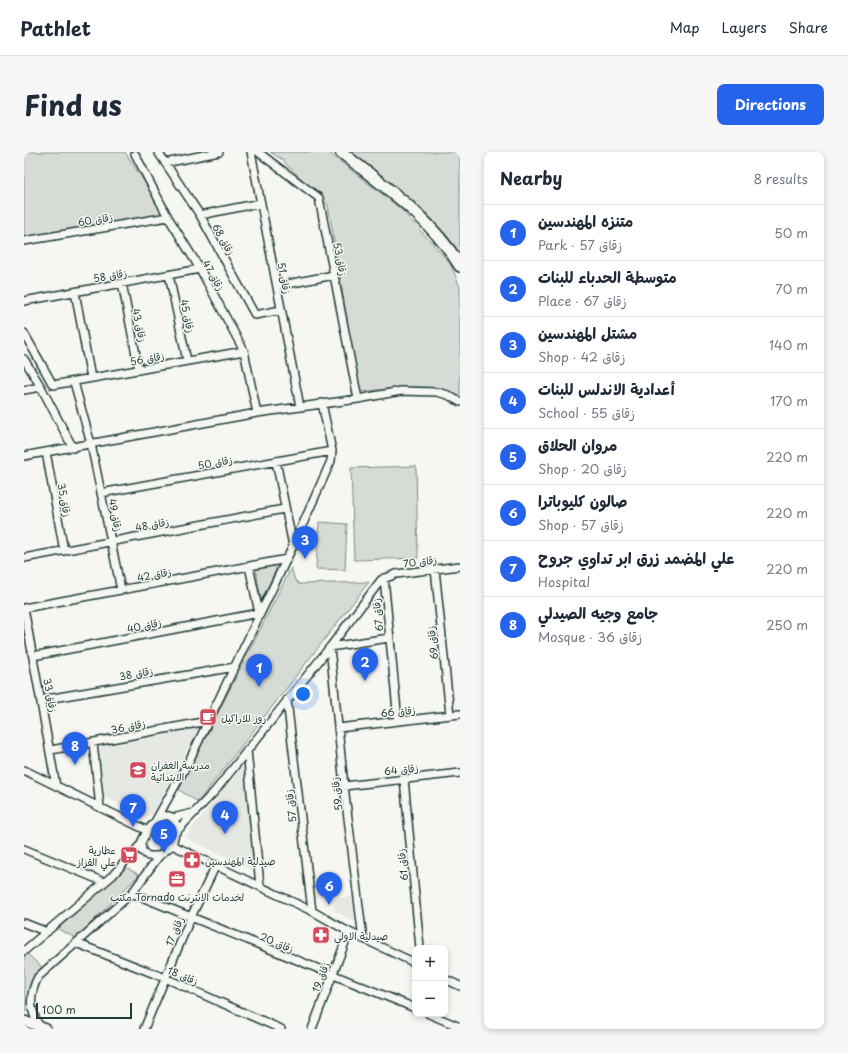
<!DOCTYPE html>
<html lang="en">
<head>
<meta charset="utf-8">
<style>
  :root { --surface:#fff; --page:#f6f6f7; --text:#1f2937; --muted:#747a83; --line:#e0e1e3; --accent:#2563eb }
  body { margin:0; font-family:"Playpen Sans","Playpen Sans Arabic",sans-serif; background:var(--page); color:var(--text) }
  .controls { position:absolute; right:12px; bottom:12px; display:grid; overflow:hidden; border-radius:8px; box-shadow:0 2px 6px #0003 }
  .controls button { width:36px; height:36px; display:grid; place-items:center; padding:0; border:0; border-bottom:1px solid var(--line); background:var(--surface); color:var(--text); font:20px sans-serif }
  .scale { position:absolute; left:12px; bottom:10px; width:96px; box-sizing:border-box; padding-left:4px; border:2px solid #1f3d34; border-top:0; font-size:11px; line-height:14px; white-space:nowrap; color:#1f3d34; -webkit-text-stroke:3px #f6f6f2; paint-order:stroke }
  .you { position:absolute; left:279px; top:542px; width:14px; height:14px; margin:-10px; border:3px solid #fff; border-radius:50%; background:#1a73e8; box-shadow:0 0 0 6px #1a73e833 }
  .badge { display:grid; place-items:center; width:26px; height:26px; border-radius:50%; background:var(--accent); color:#fff; font-size:13px; font-weight:700 }
  .pin { position:absolute; translate:-50% -33px; filter:drop-shadow(0 1px 2px #0008) }
  .pin::after { content:''; position:absolute; top:21px; width:14px; height:12px; background:inherit; clip-path:polygon(0 0,100% 0,50% 100%) }
  .list { margin:0; padding:0; list-style:none }
  h2 { display:flex; justify-content:space-between; align-items:center; height:52px; margin:0; padding:0 16px; font-size:17px }
  h2 small { font-size:13px; font-weight:400; color:var(--muted) }
  .list li { display:grid; grid-template-columns:26px 1fr auto; gap:12px; align-items:center; box-sizing:border-box; height:56px; padding:0 16px; border-top:1px solid var(--line) }
  .list b { display:block; font-size:15px; white-space:nowrap }
  .list p { margin:0; font-size:13px; white-space:nowrap; color:var(--muted) }
  .list em { font-size:13px; font-style:normal; color:var(--muted) }
  .map { position:relative; flex:none; width:436px; height:877px; overflow:hidden; border-radius:8px }
  header { display:flex; align-items:center; gap:24px; box-sizing:border-box; height:56px; padding:0 20px; background:var(--surface); border-bottom:1px solid var(--line) }
  header strong { font-size:19px }
  nav { display:flex; gap:22px; margin-inline-start:auto; font-size:14px }
  .intro { display:flex; align-items:center; justify-content:space-between; box-sizing:border-box; height:96px; padding:0 24px }
  h1 { margin:0; font-size:28px }
  .button { padding:10px 18px; border-radius:8px; background:var(--accent); color:#fff; font-size:14px; font-weight:700 }
  main { display:flex; gap:24px; padding:0 24px }
  aside { flex:1; background:var(--surface); border-radius:8px; box-shadow:0 2px 6px #0003 }
  .map>svg:first-child { display:block }
  .built { fill:#e6e8e4 }
  .green { fill:#d6dbd6; stroke:#7a8c85 }
  .lines { fill:none; stroke-linecap:round; stroke-linejoin:round }
  .minor-casing { stroke:#1f3d34; stroke-width:10 }
  .major-casing { stroke:#1f3d34; stroke-width:12 }
  .highway-casing { stroke:#1f3d34; stroke-width:14 }
  .minor { stroke:#f6f6f2; stroke-width:7 }
  .major { stroke:#f6f6f2; stroke-width:9 }
  .highway { stroke:#f6f6f2; stroke-width:11 }
  .labels { text-anchor:middle; dominant-baseline:central; stroke-width:3; stroke-linejoin:round; paint-order:stroke }
  .street-label { font-size:10px; fill:#1f3d34; stroke:#f6f6f2 }
  .poi-label { font-size:10px; fill:#1f3d34; stroke:#f6f6f2; text-anchor:start }
</style>
</head>
<body>
<header>
<strong>Pathlet</strong>
<nav><a>Map</a><a>Layers</a><a>Share</a></nav>
</header>
<div class="intro"><h1>Find us</h1><a class="button">Directions</a></div>
<main>
<div class="map">
<svg width="436" height="877" viewBox="0 0 436 877">
  <rect width="100%" height="100%" fill="#f6f6f2"/>
  <filter id="ink" filterUnits="userSpaceOnUse"><feTurbulence type="fractalNoise" baseFrequency=".025" numOctaves="2"/><feDisplacementMap in="SourceGraphic" scale="8" xChannelSelector="R" yChannelSelector="G"/><feConvolveMatrix kernelMatrix="1 2 1 2 8 2 1 2 1" color-interpolation-filters="sRGB"/></filter>
  <g filter="url(#ink)">
    <path class="built" d="M176 575 129 662 122 665 79 644 71 592Z
      M221 611 231 719 161 685Z
      M328 745 331 769 311 759 310 747Z"/>
    <path class="green" d="M0 0H101L143 64 0 88Z
      M246 0H304L376 56 426 111 436 135V245C406 228 368 237 335 240L304 53 256 6Z
      M327 0H436V101C405 57 369 33 327 0Z
      M392 314 394 406 330 408 327 316Z
      M295 370 323 372 321 418 292 417Z
      M254 413 237 449 232 417Z
      M267 416 271 428 275 432 345 430 174 650 155 638Z
      M102 715 115 723 52 786 34 777Z
      M3 802 19 816 10 825 1 856 2 860 0 859V805Z"/>
    <g class="lines">
      <defs>
        <path id="minor" d="M134 0 176 63 231 163 257 158
          M227 0 276 255
          M234 0 295 46 334 247
          M111 2 144 65 176 117 220 199 233 261
          M141 11 195 0
          M176 63 237 51
          M0 89 144 65
          M145 123 163 209
          M98 131 115 218
          M253 134 310 123
          M51 140 67 226
          M0 149 176 117
          M0 181 29 233 220 199
          M0 207 17 235 49 296
          M50 230 67 292 97 438
          M0 238 17 235
          M22 300 40 399
          M0 304 233 261 334 247 377 239 413 240 424 243 436 250
          M252 309 269 394
          M77 341 308 299
          M0 406 260 357
          M411 417 426 563
          M360 426 374 569
          M0 456 263 407
          M0 456 32 634
          M9 504 235 461 225 414
          M17 548 211 515
          M263 548 288 759
          M314 576 436 562
          M69 591 76 655
          M27 598 184 569
          M223 598 236 734
          M0 618 124 679
          M380 627 396 796
          M320 634 436 621
          M148 666 169 661
          M132 668 165 609 269 394 307 309 308 299 298 251
          M152 680 191 639 306 495 357 428 372 422 436 414
          M148 693 288 759 325 780 391 811
          M0 697 80 730
          M108 741 391 856
          M0 771 23 780
          M339 787 320 634 306 495 365 486
          M52 791 141 826 257 877
          M0 799 89 723 117 692
          M421 827 436 834
          M405 862 436 875
          M16 875C5 858 5 843 14 825L108 741 135 704 148 693 153 674C144 647 120 680 117 692L118 699 124 704H135
          M120 877 167 765 192 713
          M288 877 325 780"/>
        <path id="major" d="M0 869 22 877"/>
        <path id="highway" d="M317 0C361 35 406 65 436 114"/>
      </defs>
      <use href="#minor" class="minor-casing"/>
      <use href="#major" class="major-casing"/>
      <use href="#highway" class="highway-casing"/>
      <use href="#minor" class="minor"/>
      <use href="#major" class="major"/>
      <use href="#highway" class="highway"/>
    </g>
  </g>
  <defs>
    <symbol id="cafe-square" viewBox="-11 -11 22 22"><rect x="-9" y="-9" width="18" height="18" rx="4" fill="#d1495b" stroke="#f6f6f2"/><path d="M-5.5-4.5H6V0H3Q3 3.5 0 3.5H-2.5Q-5.5 3.5-5.5 0ZM3-3.2v2h1.7v-2ZM-6 4.5H4V6H-6Z" fill="#fff"/></symbol>
    <symbol id="school-square" viewBox="-11 -11 22 22"><rect x="-9" y="-9" width="18" height="18" rx="4" fill="#d1495b" stroke="#f6f6f2"/><path d="M0-5L7-2L0 1L-7-2ZM-4 1L0 2.5L4 1V4Q0 6-4 4Z" fill="#fff"/></symbol>
    <symbol id="supermarket-square" viewBox="-11 -11 22 22"><rect x="-9" y="-9" width="18" height="18" rx="4" fill="#d1495b" stroke="#f6f6f2"/><path d="M-6-5.5h2.5l.6 2H6L4.5 2H-2.5L-4.4-4H-6ZM-1.5 3.2a1.3 1.3 0 1 0 .1 0ZM3 3.2a1.3 1.3 0 1 0 .1 0Z" fill="#fff"/></symbol>
    <symbol id="pharmacy-square" viewBox="-11 -11 22 22"><rect x="-9" y="-9" width="18" height="18" rx="4" fill="#d1495b" stroke="#f6f6f2"/><path d="M-2-6h4v4h4v4h-4v4h-4v-4h-4v-4h4Z" fill="#fff"/></symbol>
    <symbol id="office-square" viewBox="-11 -11 22 22"><rect x="-9" y="-9" width="18" height="18" rx="4" fill="#d1495b" stroke="#f6f6f2"/><path d="M-6-3h4V-5.5h4V-3h4V5H-6ZM-1-4.5V-3h2v-1.5ZM-6 0V1H6V0Z" fill="#fff"/></symbol>
  </defs>
  <g fill-rule="evenodd">
    <use href="#cafe-square" x="174" y="555" width="20" height="20"/>
    <use href="#school-square" x="104" y="608" width="20" height="20"/>
    <use href="#supermarket-square" x="95" y="693" width="20" height="20"/>
    <use href="#pharmacy-square" x="158" y="698" width="20" height="20"/>
    <use href="#office-square" x="143" y="717" width="20" height="20"/>
    <use href="#pharmacy-square" x="287" y="773" width="20" height="20"/>
  </g>
  <g class="labels">
    <g class="street-label">
      <text transform="translate(71 67) rotate(-9)">زقاق 60</text>
      <text transform="translate(200 87) rotate(61)">زقاق 68</text>
      <text transform="translate(317 107) rotate(79)">زقاق 53</text>
      <text transform="translate(86 123) rotate(-10)">زقاق 58</text>
      <text transform="translate(190 123) rotate(61)">زقاق 47</text>
      <text transform="translate(261 126) rotate(79)">زقاق 51</text>
      <text transform="translate(164 164) rotate(78)">زقاق 45</text>
      <text transform="translate(116 173) rotate(78)">زقاق 43</text>
      <text transform="translate(123 206) rotate(-10)">زقاق 56</text>
      <text transform="translate(191 310) rotate(-10)">زقاق 50</text>
      <text transform="translate(41 348) rotate(80)">زقاق 35</text>
      <text transform="translate(92 363) rotate(79)">زقاق 49</text>
      <text transform="translate(128 372) rotate(-10)">زقاق 48</text>
      <text transform="translate(396 409) rotate(-7)">زقاق 70</text>
      <text transform="translate(130 422) rotate(-11)">زقاق 42</text>
      <text transform="translate(353 463) rotate(-96)">زقاق 67</text>
      <text transform="translate(120 473) rotate(-11)">زقاق 40</text>
      <text transform="translate(408 491) rotate(-96)">زقاق 69</text>
      <text transform="translate(112 521) rotate(-10)">زقاق 38</text>
      <text transform="translate(27 543) rotate(79)">زقاق 33</text>
      <text transform="translate(374 559) rotate(-6)">زقاق 66</text>
      <text transform="translate(104 574) rotate(-11)">زقاق 36</text>
      <text transform="translate(377 617) rotate(-6)">زقاق 64</text>
      <text transform="translate(312 642) rotate(-97)">زقاق 59</text>
      <text transform="translate(266 654) rotate(-97)">زقاق 57</text>
      <text transform="translate(378 713) rotate(-96)">زقاق 61</text>
      <text transform="translate(150 779) rotate(-67)">زقاق 17</text>
      <text transform="translate(253 790) rotate(23)">زقاق 20</text>
      <text transform="translate(159 823) rotate(23)">زقاق 18</text>
      <text transform="translate(296 825) rotate(-69)">زقاق 19</text>
    </g>
    <g class="poi-label">
      <text x="197" y="565">روز للاراكيل</text>
      <text x="127" y="612">مدرسة الغفران<tspan x="127" dy="12">الابتدائية</tspan></text>
      <text x="92" y="697" text-anchor="end">عطارية<tspan x="92" dy="12">علي القزاز</tspan></text>
      <text x="181" y="708">صيدلية المهندسين</text>
      <text x="153" y="744" text-anchor="middle">مكتب Tornado لخدمات الانترنت</text>
      <text x="310" y="783">صيدلية الاولى</text>
    </g>
  </g>
</svg>
<div class="controls">
<button>+</button>
<button>−</button>
</div>
<div class="scale">100 m</div>
<div class="you"></div>
<div class="pin badge" style="left:235px;top:535px">1</div>
<div class="pin badge" style="left:341px;top:529px">2</div>
<div class="pin badge" style="left:281px;top:407px">3</div>
<div class="pin badge" style="left:201px;top:682px">4</div>
<div class="pin badge" style="left:140px;top:701px">5</div>
<div class="pin badge" style="left:305px;top:753px">6</div>
<div class="pin badge" style="left:109px;top:675px">7</div>
<div class="pin badge" style="left:51px;top:613px">8</div>
</div>
<aside>
<h2>Nearby<small>8 results</small></h2>
<ul class="list">
<li><span class="badge">1</span><div><b>متنزه المهندسين</b><p>Park · زقاق 57</p></div><em>50 m</em></li>
<li><span class="badge">2</span><div><b>متوسطة الحدباء للبنات</b><p>Place · زقاق 67</p></div><em>70 m</em></li>
<li><span class="badge">3</span><div><b>مشتل المهندسين</b><p>Shop · زقاق 42</p></div><em>140 m</em></li>
<li><span class="badge">4</span><div><b>أعدادية الاندلس للبنات</b><p>School · زقاق 55</p></div><em>170 m</em></li>
<li><span class="badge">5</span><div><b>مروان الحلاق</b><p>Shop · زقاق 20</p></div><em>220 m</em></li>
<li><span class="badge">6</span><div><b>صالون كليوباترا</b><p>Shop · زقاق 57</p></div><em>220 m</em></li>
<li><span class="badge">7</span><div><b>علي المضمد زرق ابر تداوي جروح</b><p>Hospital</p></div><em>220 m</em></li>
<li><span class="badge">8</span><div><b>جامع وجيه الصيدلي</b><p>Mosque · زقاق 36</p></div><em>250 m</em></li>
</ul>
</aside>
</main>
</body>
</html>
